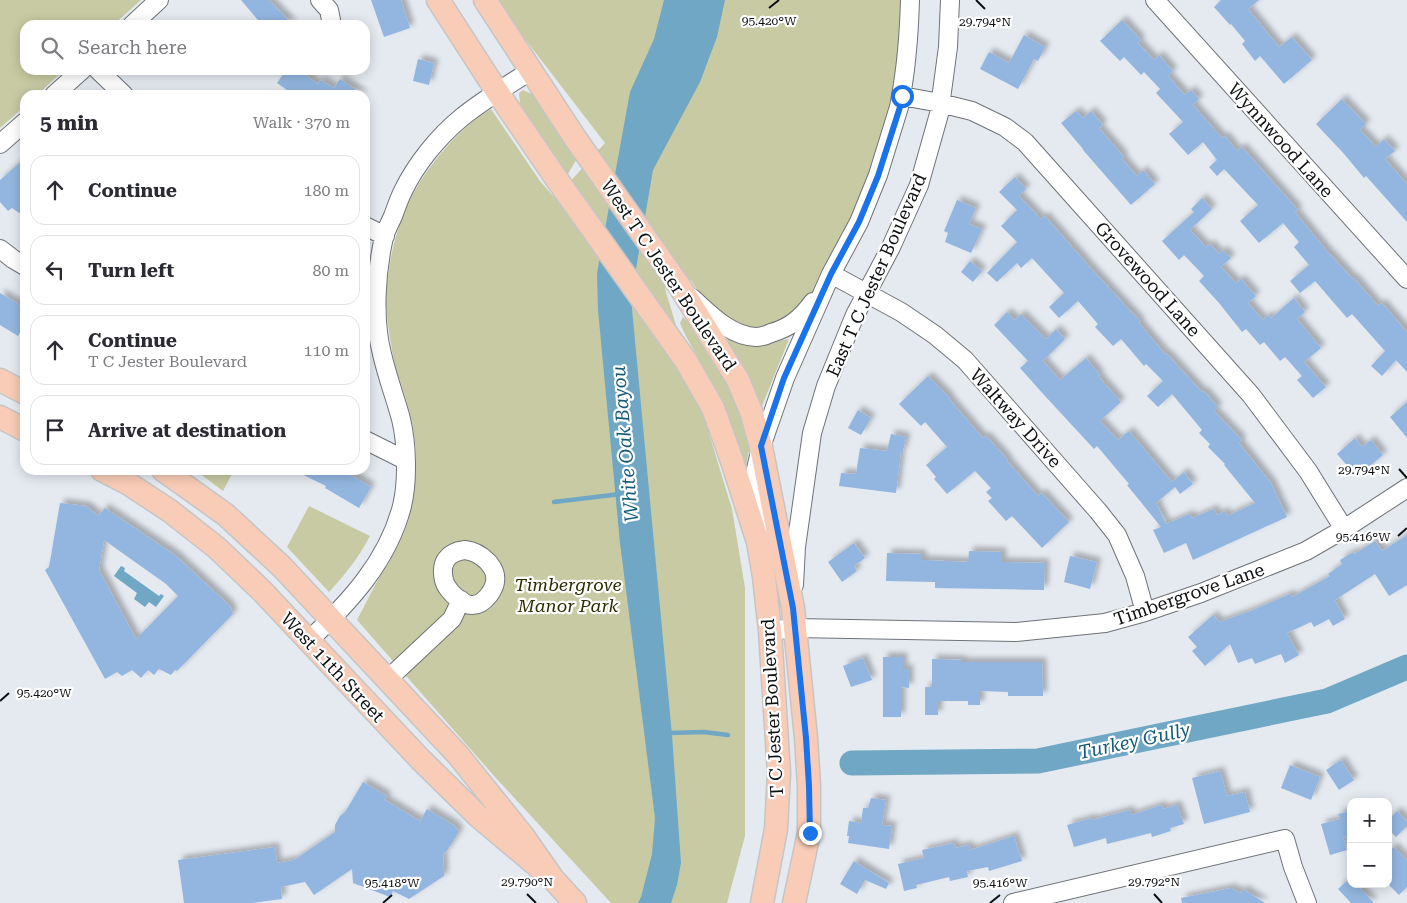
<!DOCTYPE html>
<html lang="en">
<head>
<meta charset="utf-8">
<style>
  :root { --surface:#fff; --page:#f2f2f3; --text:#2b2b33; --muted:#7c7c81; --line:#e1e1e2 }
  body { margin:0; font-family:"Roboto Serif",serif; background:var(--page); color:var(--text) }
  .controls { position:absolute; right:15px; bottom:15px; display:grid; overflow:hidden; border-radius:10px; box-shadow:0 2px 12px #0003 }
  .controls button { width:45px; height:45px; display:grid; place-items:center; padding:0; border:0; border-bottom:1px solid var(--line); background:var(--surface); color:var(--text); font:25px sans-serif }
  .stop { position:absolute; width:15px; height:15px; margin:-11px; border:4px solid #1a73e8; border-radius:50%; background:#fff }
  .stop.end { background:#1a73e8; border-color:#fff; box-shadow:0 1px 5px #0008 }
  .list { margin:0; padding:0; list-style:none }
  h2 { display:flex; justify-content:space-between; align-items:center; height:65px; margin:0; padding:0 20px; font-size:21px }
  h2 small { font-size:16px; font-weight:400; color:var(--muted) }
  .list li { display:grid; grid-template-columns:32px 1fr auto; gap:15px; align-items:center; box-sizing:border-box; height:70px; margin:0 10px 10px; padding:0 10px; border:1px solid var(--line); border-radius:15px }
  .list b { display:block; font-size:19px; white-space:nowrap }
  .list p { margin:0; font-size:16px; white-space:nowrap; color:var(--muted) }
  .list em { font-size:16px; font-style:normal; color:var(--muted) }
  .icon { flex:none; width:28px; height:28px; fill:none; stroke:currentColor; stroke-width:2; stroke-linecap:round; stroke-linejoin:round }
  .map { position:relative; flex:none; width:1407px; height:903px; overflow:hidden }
  .search { position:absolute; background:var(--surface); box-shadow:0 2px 12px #0003; left:20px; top:20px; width:350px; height:55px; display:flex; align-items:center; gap:12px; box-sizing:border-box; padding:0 18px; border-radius:15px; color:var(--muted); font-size:19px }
  .panel { position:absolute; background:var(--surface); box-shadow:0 2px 12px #0003; left:20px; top:90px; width:350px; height:385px; border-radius:15px }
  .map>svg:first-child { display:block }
  .green { fill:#c8caa3 }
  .water { fill:#70a7c4 }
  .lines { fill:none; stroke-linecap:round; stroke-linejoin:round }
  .stream { stroke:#70a7c4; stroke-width:4.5 }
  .river { stroke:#70a7c4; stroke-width:25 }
  .building { fill:#93b6e0; fill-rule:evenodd; filter:url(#shadow) }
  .minor-casing { stroke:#6e7379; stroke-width:20 }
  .major-casing { stroke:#c5c5c6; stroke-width:25 }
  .minor { stroke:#fff; stroke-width:18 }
  .major { stroke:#f8ccb6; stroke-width:22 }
  .route { stroke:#1a73e8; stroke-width:6 }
  .ticks { fill:none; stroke:#0d0f11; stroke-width:2 }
  .labels { text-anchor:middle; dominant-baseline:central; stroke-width:4.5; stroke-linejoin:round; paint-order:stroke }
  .street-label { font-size:18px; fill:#0d0f11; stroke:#fff }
  .park-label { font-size:18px; font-style:italic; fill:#2c2c01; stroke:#fff }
  .water-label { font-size:19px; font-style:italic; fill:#145a77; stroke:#fff }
  .ticks-label { font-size:12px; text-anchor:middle; fill:#0d0f11; stroke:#fff; stroke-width:4.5; stroke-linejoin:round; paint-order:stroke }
</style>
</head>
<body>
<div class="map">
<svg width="1407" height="903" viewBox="0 0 1407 903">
  <defs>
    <filter id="shadow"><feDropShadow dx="4.5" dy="-4.5" stdDeviation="2.5" flood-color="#0004"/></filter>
  </defs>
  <rect width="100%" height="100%" fill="#e5eaf1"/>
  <path class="green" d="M0 0H141L113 25H25V70H64L37 95H25V106L0 128Z
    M495 0H903L897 79 884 135 857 208 805 307 763 330 737 327 702 298 691 280 665 289 732 509 745 588V836L727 903H611L495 777 357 620C365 605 372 590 380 576 384 570 389 564 392 557 397 549 401 539 405 530 412 511 416 479 416 459 416 442 413 423 408 407 404 390 396 373 393 356 390 339 387 321 386 304 386 273 394 236 406 208 422 172 457 129 491 109L540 181 553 196 558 195 605 143Z
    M523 90 538 97 579 155 568 174 523 112 520 103 519 93Z
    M683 317 690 325 721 369 751 440 746 466C733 432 719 399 703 367 696 352 686 339 680 323Z
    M728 338H730L768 343 789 339 760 411 739 364 728 341Z
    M195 470H234L223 491Z
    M309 506 370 536C359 557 345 575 329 592L287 547Z"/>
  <path class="water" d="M664 0H725L717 37 700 82 653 170 631 298 672 735 681 863 677 885 671 903H638L641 897 652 854 655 818 620 543 598 310 597 273 630 92 654 39Z
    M121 566 125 568 124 571 159 596 161 594 164 596 156 607 149 602 145 607 134 599 137 593 114 576Z"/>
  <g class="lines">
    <path class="stream" d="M554 502 620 494
      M668 733 704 732 728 735"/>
    <path class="river" d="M852 763 1038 761 1327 701 1407 667"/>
  </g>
  <path class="building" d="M241 0H269L293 25H262Z
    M371 0H401L410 28 384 37Z
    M1221 0H1259L1248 9 1279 47 1292 37 1312 60 1284 84 1260 56 1255 61 1242 44 1245 41 1231 24 1230 25 1214 7Z
    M1122 20 1141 40 1138 43 1154 60 1159 55 1173 71 1168 76 1185 95 1191 90 1199 99 1193 105 1222 138 1225 136 1237 151 1242 147 1298 210 1295 212 1326 250 1353 279 1354 278 1378 306 1382 303 1407 332V372L1396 360 1382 376 1371 366 1385 351 1352 314 1347 318 1315 281 1300 293 1290 281 1309 265 1294 247 1299 242 1283 223 1259 243 1240 221 1258 205 1224 169 1217 176 1209 167 1217 160 1203 142 1188 155 1169 134 1183 122 1156 93 1160 89 1144 72 1141 75 1124 57 1120 61 1100 41Z
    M1024 35 1045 47 1038 61 1034 59 1018 89 980 69 989 52 1009 63Z
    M418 59 434 63 429 85 413 81Z
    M286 70H298L318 84 321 80 334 88 340 79 364 95H294L277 83Z
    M1342 99 1366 124 1360 130 1376 147 1384 139 1395 151 1385 159 1407 184V222L1366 176 1364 178 1345 155 1316 124Z
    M1076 111 1083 118 1091 111 1103 125 1099 128 1124 157 1122 159 1137 176 1143 170 1155 184 1131 205 1083 150V149L1061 123Z
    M25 158V217L12 208 8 211 0 202V180Z
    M1015 177 1026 189 1019 196 1041 219 1045 216 1095 273 1140 321 1139 323 1165 354 1166 353 1202 392 1204 391 1218 407 1214 411 1242 440 1239 443 1271 483 1287 517 1193 560 1186 543 1164 553 1153 530 1161 527 1127 485 1129 484 1097 446 1094 449 1045 396 1020 368 1028 361 994 325 1007 312 1015 320 1021 314 1046 339 1056 329 1065 339 1043 361 1060 380 1086 358 1100 375 1098 376 1121 402 1100 421 1118 440 1129 431 1172 482 1184 472 1193 484 1180 494 1175 487 1156 503 1166 524 1190 514 1192 518 1214 509 1217 515 1225 511 1227 516 1255 503 1224 465 1225 464 1208 447 1210 444 1199 433 1202 430 1172 394 1158 407 1147 396 1163 381 1146 364 1144 366 1121 339 1113 346 1095 327 1098 324 1078 301 1059 318 1049 307 1064 293 1032 258 1021 268 1017 263 997 282 987 273 1017 242 1001 226 1017 210 999 192Z
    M1202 198 1212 209 1190 230 1206 247 1210 244 1219 254 1223 250 1231 258 1221 267 1236 283 1241 279 1256 296 1248 303 1263 320 1268 315 1271 318 1294 298 1305 312 1297 319 1321 348 1304 362 1326 387 1313 398 1297 380 1302 376 1285 357 1280 361 1264 342 1260 345 1246 329 1242 332 1219 303 1199 281 1204 276 1184 255 1179 260 1162 241 1194 212 1191 209Z
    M957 200 976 208 969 224 982 229 971 253 945 242 948 233 944 231Z
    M970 261 982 271 973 282 961 272Z
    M0 293 25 308V324L18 336 0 325Z
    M928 376 950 398 949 399 983 438 986 436 1008 460 1007 461 1038 496 1042 493 1069 522 1042 548 1012 516 1006 521 988 501 992 498 986 492 991 488 975 471 947 494 934 479 936 477 926 465 947 447 925 422 921 426 899 404Z
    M1407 402V438L1390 417Z
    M858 410 871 418 861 435 848 428Z
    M891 434 906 437 903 451H901L896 493 839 486 841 473 856 474 860 448 887 451Z
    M1355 438 1362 447 1371 440 1383 455 1357 477 1337 454Z
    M293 470H342L371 487 359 508 325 488 326 486Z
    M60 503 86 506 98 516 105 508 175 555 230 606 233 614 177 671 175 670 171 675 159 669 154 675 148 670 141 678 132 670 122 676 117 672 105 679 45 570 49 567ZM104 540 166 584 178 596 136 639 99 570Z
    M1407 535V585L1389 596 1375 574 1335 600 1345 619 1333 626 1329 619 1314 627 1311 622 1287 633 1299 655 1285 663 1281 654 1255 664 1252 658 1238 663 1230 644 1205 666 1192 651 1197 647 1188 637 1213 615 1219 622 1253 610 1290 594 1292 597 1330 576 1328 574 1342 564 1340 560 1353 552 1354 554 1375 541 1382 551Z
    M854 543 865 558 854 566 857 571 842 582 828 562Z
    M969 551 1002 552V562L1045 563 1044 590 935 588V582L886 581 887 553 922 554V560L968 562Z
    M1070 556 1097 562 1090 589 1064 582Z
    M883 657H903V669H909V688L901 687V717H883Z
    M863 658 872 680 851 687 843 666Z
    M932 659 962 660V662H1042L1043 696H1008V692L980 691V705H968V701H938V715H925V687H932Z
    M1341 760 1354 780 1339 790 1326 770Z
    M1290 765 1320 777 1311 800 1281 788Z
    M1220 771 1227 796 1245 792 1250 812 1204 824 1192 778Z
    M363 782 387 796 385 800 420 821 427 809 455 826 459 832 447 851 443 854 444 876 409 899 393 891 390 897 353 883 352 869 314 895 305 882 281 887 282 899 252 903H184L178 860 275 847 277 863 294 860 335 832V825L340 816 345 812Z
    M871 798 886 800 882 825 892 826 889 849 848 843 849 836H847L849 821 861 823 863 808H868Z
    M1162 805 1163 809 1177 805 1184 824 1170 828 1171 831 1152 837 1151 833 1107 844 1106 838 1074 847 1067 825 1092 818V820L1130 810 1131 815Z
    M1351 811V846H1348L1345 836 1343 837 1347 850 1330 855 1321 824 1340 819 1338 814Z
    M1397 811 1407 821V826L1396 837 1388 829V820Z
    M1014 836 1022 861 989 871 988 867 967 871 968 877 950 881 949 877 916 885 917 888 904 891 898 864 924 858 922 850 954 843 955 848 969 845 970 850Z
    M1394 847 1407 860V887L1399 895 1388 884V852Z
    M854 861 889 883 886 889 865 880 857 894 840 884Z
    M1350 878 1351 884H1356L1374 903H1351L1338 889Z
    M1231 888 1241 893 1243 889 1265 903H1182L1181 898Z"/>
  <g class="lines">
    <defs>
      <path id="minor" d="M320 0 329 10 332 25
        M1155 0 1407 279
        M132 25 159 0
        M98 70 124 95
        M54 95 82 70
        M902 96 940 103 972 111 1005 127 1025 142 1251 395 1308 471 1344 529
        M0 144 25 122
        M365 226 385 236
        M0 249 13 259 25 266
        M831 274 901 312 935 335 965 360 1098 511 1117 535 1135 576 1145 612
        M692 298C710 314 730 336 756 337 761 337 767 335 771 333 790 328 802 317 813 302
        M365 440 405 460
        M758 530V497L754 478 761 447 785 378 831 274 859 222 878 175 899 107C906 72 909 36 910 0
        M465 550C475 551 481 555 488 562 491 566 495 570 495 576 497 588 484 606 471 605 466 605 461 601 457 598 452 594 445 586 444 580 440 563 447 552 465 550Z
        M794 585 796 547 812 433 826 386 855 315 891 247 919 185 939 114 948 47 950 0
        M770 631 795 628 1016 632 1105 623 1145 612 1201 593 1306 551 1344 529 1407 488
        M308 641C349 603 388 561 402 506 408 481 407 444 401 419 395 397 387 376 382 354 373 319 376 272 384 237 386 230 390 223 393 216 396 208 399 199 403 191 416 164 438 137 461 118 483 100 507 86 530 71
        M388 679 452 619 461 600
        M1013 903 1285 839 1293 867 1307 903"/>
      <path id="major" d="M438 0 498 93 558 181 686 361 713 408 732 461 758 542 764 577 770 631 779 773 776 829 762 903
        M485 0 575 138 680 287 738 380 752 414 761 447 793 608 806 738 809 786V833L794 903
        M0 380 25 393
        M0 417 25 430
        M102 470 129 484 170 511 217 548 262 591 420 759 478 816 553 879
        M163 470 226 515 282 567 458 755 523 836 553 879 575 903"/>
    </defs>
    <use href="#minor" class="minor-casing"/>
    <use href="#major" class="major-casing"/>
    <use href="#minor" class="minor"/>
    <use href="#major" class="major"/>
  </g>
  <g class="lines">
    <path class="route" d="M810 833 809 786 806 738 793 608 761 446 784 378 831 274 859 222 878 176 900 107 902 96"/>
  </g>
  <path class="ticks" d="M976 0 985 9M769 8 779 0M1399 469 1407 478M1398 536 1407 528M0 701 9 693M527 894 536 903M1154 894 1162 903M383 903 392 895M990 903 1000 895"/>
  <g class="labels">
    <g class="street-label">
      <text transform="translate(1281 140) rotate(48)">Wynnwood Lane</text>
      <text transform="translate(669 275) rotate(56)">West T C Jester Boulevard</text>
      <text transform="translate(876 275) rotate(-66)">East T C Jester Boulevard</text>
      <text transform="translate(1148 279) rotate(48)">Grovewood Lane</text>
      <text transform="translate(1016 418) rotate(48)">Waltway Drive</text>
      <text transform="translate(1189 594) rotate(-19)">Timbergrove Lane</text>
      <text transform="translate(333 667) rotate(47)">West 11th Street</text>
      <text transform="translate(772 708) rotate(-93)">T C Jester Boulevard</text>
    </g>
    <g class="park-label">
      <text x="568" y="584">Timbergrove<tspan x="568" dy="21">Manor Park</tspan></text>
    </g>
    <g class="water-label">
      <text transform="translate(625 444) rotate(-95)">White Oak Bayou</text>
      <text transform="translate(1134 741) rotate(-12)">Turkey Gully</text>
    </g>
  </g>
  <g class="ticks-label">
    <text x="769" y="25">95.420°W</text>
    <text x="985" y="26">29.794°N</text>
    <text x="1364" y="474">29.794°N</text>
    <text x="1363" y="541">95.416°W</text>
    <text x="44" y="697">95.420°W</text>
    <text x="527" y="886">29.790°N</text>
    <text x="1154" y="886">29.792°N</text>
    <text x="392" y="887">95.418°W</text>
    <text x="1000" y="887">95.416°W</text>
  </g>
</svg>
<div class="controls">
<button>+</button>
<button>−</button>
</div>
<div class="stop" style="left:902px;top:96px"></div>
<div class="stop end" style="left:810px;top:833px"></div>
<div class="search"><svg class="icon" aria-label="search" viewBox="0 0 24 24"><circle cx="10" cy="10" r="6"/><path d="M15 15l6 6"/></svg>Search here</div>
<section class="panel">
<h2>5 min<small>Walk · 370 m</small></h2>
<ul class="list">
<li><svg class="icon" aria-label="ahead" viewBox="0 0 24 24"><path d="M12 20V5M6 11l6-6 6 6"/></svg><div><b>Continue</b></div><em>180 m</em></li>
<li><svg class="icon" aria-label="left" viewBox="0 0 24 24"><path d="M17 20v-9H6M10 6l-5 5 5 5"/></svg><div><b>Turn left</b></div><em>80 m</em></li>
<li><svg class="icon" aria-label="ahead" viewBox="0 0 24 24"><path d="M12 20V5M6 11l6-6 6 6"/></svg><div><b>Continue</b><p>T C Jester Boulevard</p></div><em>110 m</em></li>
<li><svg class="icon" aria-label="arrive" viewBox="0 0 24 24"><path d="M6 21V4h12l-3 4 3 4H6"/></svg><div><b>Arrive at destination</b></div></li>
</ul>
</section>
</div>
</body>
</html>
